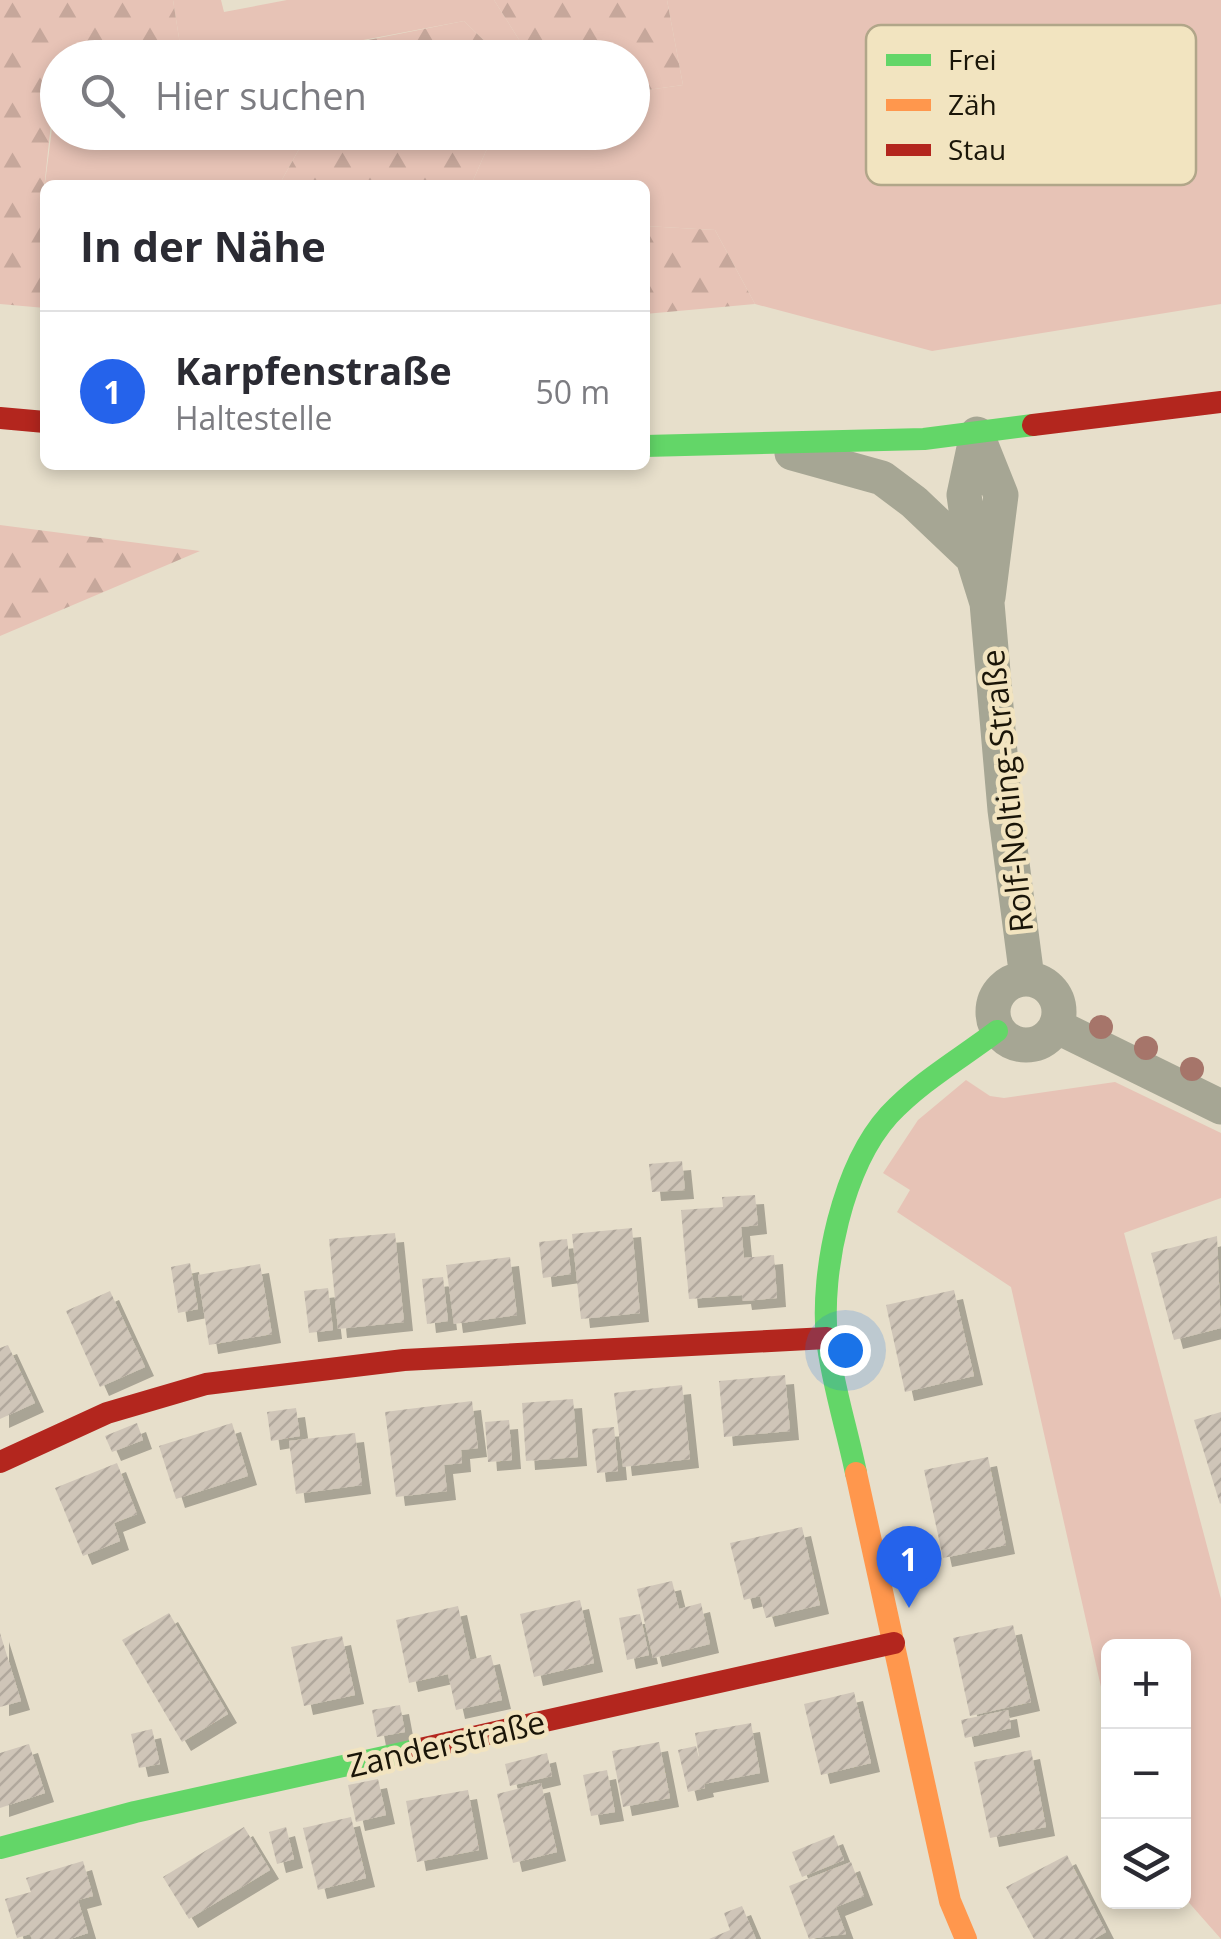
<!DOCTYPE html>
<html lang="de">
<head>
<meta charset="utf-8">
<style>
  :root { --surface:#fff; --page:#f7f7f7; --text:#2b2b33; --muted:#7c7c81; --line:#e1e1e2; --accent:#2563eb }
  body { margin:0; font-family:"Open Sans",sans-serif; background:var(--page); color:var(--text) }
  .controls { position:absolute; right:30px; bottom:30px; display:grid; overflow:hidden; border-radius:15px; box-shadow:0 5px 15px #0003 }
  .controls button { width:90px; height:90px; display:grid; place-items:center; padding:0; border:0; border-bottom:2px solid var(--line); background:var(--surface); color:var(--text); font:50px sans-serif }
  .you { position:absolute; left:845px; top:1350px; width:35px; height:35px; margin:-25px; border:8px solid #fff; border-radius:50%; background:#1a73e8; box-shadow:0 0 0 15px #1a73e833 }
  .badge { display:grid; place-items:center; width:65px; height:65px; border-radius:50%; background:var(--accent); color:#fff; font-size:32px; font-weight:700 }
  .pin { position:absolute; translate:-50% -82px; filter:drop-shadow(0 2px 5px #0008) }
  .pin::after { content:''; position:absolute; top:52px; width:35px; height:30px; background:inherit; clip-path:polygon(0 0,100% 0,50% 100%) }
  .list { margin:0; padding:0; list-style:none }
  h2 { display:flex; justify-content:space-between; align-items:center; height:130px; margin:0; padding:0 40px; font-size:42px }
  h2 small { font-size:32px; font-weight:400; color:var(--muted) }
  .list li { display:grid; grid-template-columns:65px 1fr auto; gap:30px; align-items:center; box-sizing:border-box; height:160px; padding:0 40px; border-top:2px solid var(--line) }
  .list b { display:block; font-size:38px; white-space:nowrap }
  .list p { margin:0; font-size:32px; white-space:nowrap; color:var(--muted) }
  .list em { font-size:32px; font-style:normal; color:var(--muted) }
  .icon { flex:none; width:55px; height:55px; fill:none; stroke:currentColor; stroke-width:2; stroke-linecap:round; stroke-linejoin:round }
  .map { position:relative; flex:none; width:1221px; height:1939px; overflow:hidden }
  .search { position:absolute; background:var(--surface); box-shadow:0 5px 15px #0003; left:40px; top:40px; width:610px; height:110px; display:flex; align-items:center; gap:25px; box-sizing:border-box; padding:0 35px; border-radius:55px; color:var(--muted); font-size:38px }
  .panel { position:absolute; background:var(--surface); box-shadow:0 5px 15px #0003; left:40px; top:180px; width:610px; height:290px; border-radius:15px }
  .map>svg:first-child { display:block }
  .green { fill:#e7c3b6 }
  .forest { fill:url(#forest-firs) }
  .building { fill:url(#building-hatch); filter:url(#shadow) }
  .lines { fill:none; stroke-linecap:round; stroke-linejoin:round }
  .street { stroke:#a6a694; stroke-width:35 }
  .fast { stroke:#63d668; stroke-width:22 }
  .slow { stroke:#ff974d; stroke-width:22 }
  .jam { stroke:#b3261e; stroke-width:22 }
  .tree { fill:#a6756a }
  .labels { text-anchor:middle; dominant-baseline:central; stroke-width:9; stroke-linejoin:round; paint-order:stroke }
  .street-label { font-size:32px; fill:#1a1508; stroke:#f2e4c0 }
  .key { fill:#f2e4c0; stroke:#b1a689; stroke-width:2.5 }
  .key-label { font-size:28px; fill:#1a1508 }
</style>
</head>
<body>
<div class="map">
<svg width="1221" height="1939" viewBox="0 0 1221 1939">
  <defs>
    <pattern id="forest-firs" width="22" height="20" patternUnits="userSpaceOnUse" patternTransform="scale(2.5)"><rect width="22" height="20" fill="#e7c3b6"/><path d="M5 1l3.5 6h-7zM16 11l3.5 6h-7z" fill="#c6a79b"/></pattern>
    <pattern id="building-hatch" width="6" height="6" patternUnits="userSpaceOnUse" patternTransform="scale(2.5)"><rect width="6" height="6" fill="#cfc5b8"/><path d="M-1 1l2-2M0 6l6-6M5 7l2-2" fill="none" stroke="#b1a89d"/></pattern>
    <filter id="shadow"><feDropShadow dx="9" dy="9" stdDeviation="0" flood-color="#0004"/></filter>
  </defs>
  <rect width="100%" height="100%" fill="#e7dfcb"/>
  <path class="green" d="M173 0H221L224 12 287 0H494L530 57H501L464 21 358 41 349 57H182Z
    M667 0H1221V304L932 351 755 304 715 230 645 226V185H471L494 133 632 132 633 92 683 85Z
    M57 89 58 132 308 133 279 185H45L43 199Z
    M966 1080 990 1096 1004 1098 1115 1082 1221 1133V1198L1124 1233 1221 1599V1939L1184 1897V1646H1108V1718L1011 1287 897 1212 910 1190 883 1173 918 1120Z"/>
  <path class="forest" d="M0 0H173L182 57 58 58 43 198 45 308 0 304Z
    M494 0H667L683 85 633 92 632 58 530 57Z
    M464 21 501 57H349L358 42Z
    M308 133V132L494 133 471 185H279Z
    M645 226 715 230 755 304 645 314Z
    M0 525 200 551 0 636Z"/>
  <path class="building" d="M682 1161 685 1190 652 1192 649 1164Z
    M755 1195 758 1225 741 1227 744 1258 774 1255 777 1298 743 1301 742 1295 689 1299 681 1210 723 1207 722 1197Z
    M632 1228 640 1313 581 1319 572 1234Z
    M395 1233 404 1322 338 1329 329 1239Z
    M1217 1236 1221 1328 1174 1340 1151 1253Z
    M567 1239 571 1274 543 1278 539 1242Z
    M510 1257 517 1315 454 1324 446 1265Z
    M190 1263 198 1309 178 1313 171 1267Z
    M260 1264 272 1334 209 1345 198 1275Z
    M443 1277 448 1321 427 1324 422 1279Z
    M328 1288 333 1330 309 1333 304 1291Z
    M954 1290 974 1376 905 1392 886 1305Z
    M110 1291 145 1367 100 1387 66 1311Z
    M8 1345 35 1403 0 1419V1348Z
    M785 1375 790 1431 724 1437 719 1381Z
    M682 1385 690 1459 623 1467 614 1393Z
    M573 1399 578 1457 526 1461 522 1403Z
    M472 1401 478 1448 461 1450 462 1463 444 1465 447 1491 396 1497 385 1412Z
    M296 1408 300 1436 271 1441 267 1412Z
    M1221 1412V1503L1220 1504 1194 1420Z
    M509 1420 512 1460 488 1462 485 1422Z
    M137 1423 143 1440 112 1452 105 1436Z
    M232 1423 248 1476 176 1499 159 1446Z
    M614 1427 618 1471 597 1473 592 1429Z
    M355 1433 362 1485 296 1494 289 1441Z
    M988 1457 1006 1545 943 1558 924 1470Z
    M117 1463 137 1514 114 1523 120 1541 83 1556 55 1488Z
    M802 1527 820 1605 766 1618 760 1596 744 1600 730 1543Z
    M672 1581 679 1609 701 1603 710 1644 653 1658 637 1589Z
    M580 1600 594 1663 534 1677 520 1614Z
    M458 1606 470 1660 491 1655 502 1700 456 1710 448 1674 409 1683 396 1620Z
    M169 1613 228 1714 182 1742 122 1640Z
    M640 1614 649 1655 627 1660 619 1618Z
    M1013 1625 1031 1702 970 1716 953 1638Z
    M0 1633 21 1701 0 1707Z
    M342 1636 355 1695 304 1706 291 1647Z
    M854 1692 871 1763 821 1775 804 1704Z
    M400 1705 405 1732 377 1737 372 1710Z
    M1008 1710 1011 1728 965 1738 961 1720Z
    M751 1723 760 1773 704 1784 705 1788 688 1792 678 1750 696 1746 700 1762 695 1733Z
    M152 1729 160 1764 139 1768 131 1734Z
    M659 1742 670 1798 623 1807 612 1751Z
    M29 1744 45 1793 0 1808V1753Z
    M1031 1750 1046 1827 990 1838 974 1762Z
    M547 1753 552 1776 510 1786 505 1764Z
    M607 1770 615 1812 591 1816 583 1775Z
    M378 1779 386 1815 356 1822 348 1785Z
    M541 1783 557 1852 513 1863 497 1794Z
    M468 1790 479 1850 417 1862 406 1801Z
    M351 1817 366 1878 318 1890 303 1828Z
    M244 1827 270 1870 189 1919 163 1877Z
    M286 1827 294 1859 277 1864 269 1832Z
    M834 1835 844 1860 802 1877 792 1852Z
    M1067 1855 1106 1932 1094 1939H1034L1006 1887Z
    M83 1861 93 1896 78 1900 88 1933 70 1939H32L30 1934 17 1938 5 1899 31 1892 26 1878Z
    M851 1862 864 1896 836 1907 846 1934 809 1939 789 1886Z
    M742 1906 756 1939H709L730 1930 724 1913Z"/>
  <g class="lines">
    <path class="street" d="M977 434 964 495 973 558 987 603 1005 810 1027 978
      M977 435 1001 495 988 597
      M792 453 882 478 914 502 973 558
      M993 1012a33 33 0 1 1 66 0a33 33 0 1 1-66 0Z
      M1056 1026 1221 1107"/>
    <path class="fast" d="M645 446 924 439 1033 425
      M856 1473C847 1429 832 1383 827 1339 820 1271 843 1166 889 1115 921 1081 960 1059 997 1031
      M0 1848 135 1812 420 1749"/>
    <path class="slow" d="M856 1473 950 1901 966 1939"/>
    <path class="jam" d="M0 418 45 422
      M1033 425 1221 402
      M0 1462 107 1413 206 1384 404 1360 827 1338
      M420 1749 894 1643"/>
  </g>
  <g class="tree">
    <circle cx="1101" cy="1027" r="12"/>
    <circle cx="1146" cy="1048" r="12"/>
    <circle cx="1192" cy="1069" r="12"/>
  </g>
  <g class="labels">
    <g class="street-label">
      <text transform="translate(1006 791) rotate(-96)">Rolf-Nolting-Straße</text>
      <text transform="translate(446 1743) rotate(-13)">Zanderstraße</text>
    </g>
  </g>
  <rect x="866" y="25" width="330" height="160" rx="15" class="key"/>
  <rect x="886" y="54" width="45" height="12" fill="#63d668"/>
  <rect x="886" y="99" width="45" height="12" fill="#ff974d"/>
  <rect x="886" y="144" width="45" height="12" fill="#b3261e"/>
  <g class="key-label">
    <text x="948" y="70">Frei</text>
    <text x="948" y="115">Zäh</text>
    <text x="948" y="160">Stau</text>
  </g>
</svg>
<div class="controls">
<button>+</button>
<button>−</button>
<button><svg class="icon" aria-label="layers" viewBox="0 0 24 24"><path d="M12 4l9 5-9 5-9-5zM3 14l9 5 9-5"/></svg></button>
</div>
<div class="you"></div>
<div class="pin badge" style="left:909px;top:1608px">1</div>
<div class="search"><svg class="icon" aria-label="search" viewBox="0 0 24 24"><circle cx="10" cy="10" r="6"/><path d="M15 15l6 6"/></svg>Hier suchen</div>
<section class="panel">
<h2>In der Nähe<small></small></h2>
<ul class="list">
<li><span class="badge">1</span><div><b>Karpfenstraße</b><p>Haltestelle</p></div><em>50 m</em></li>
</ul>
</section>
</div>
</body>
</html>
